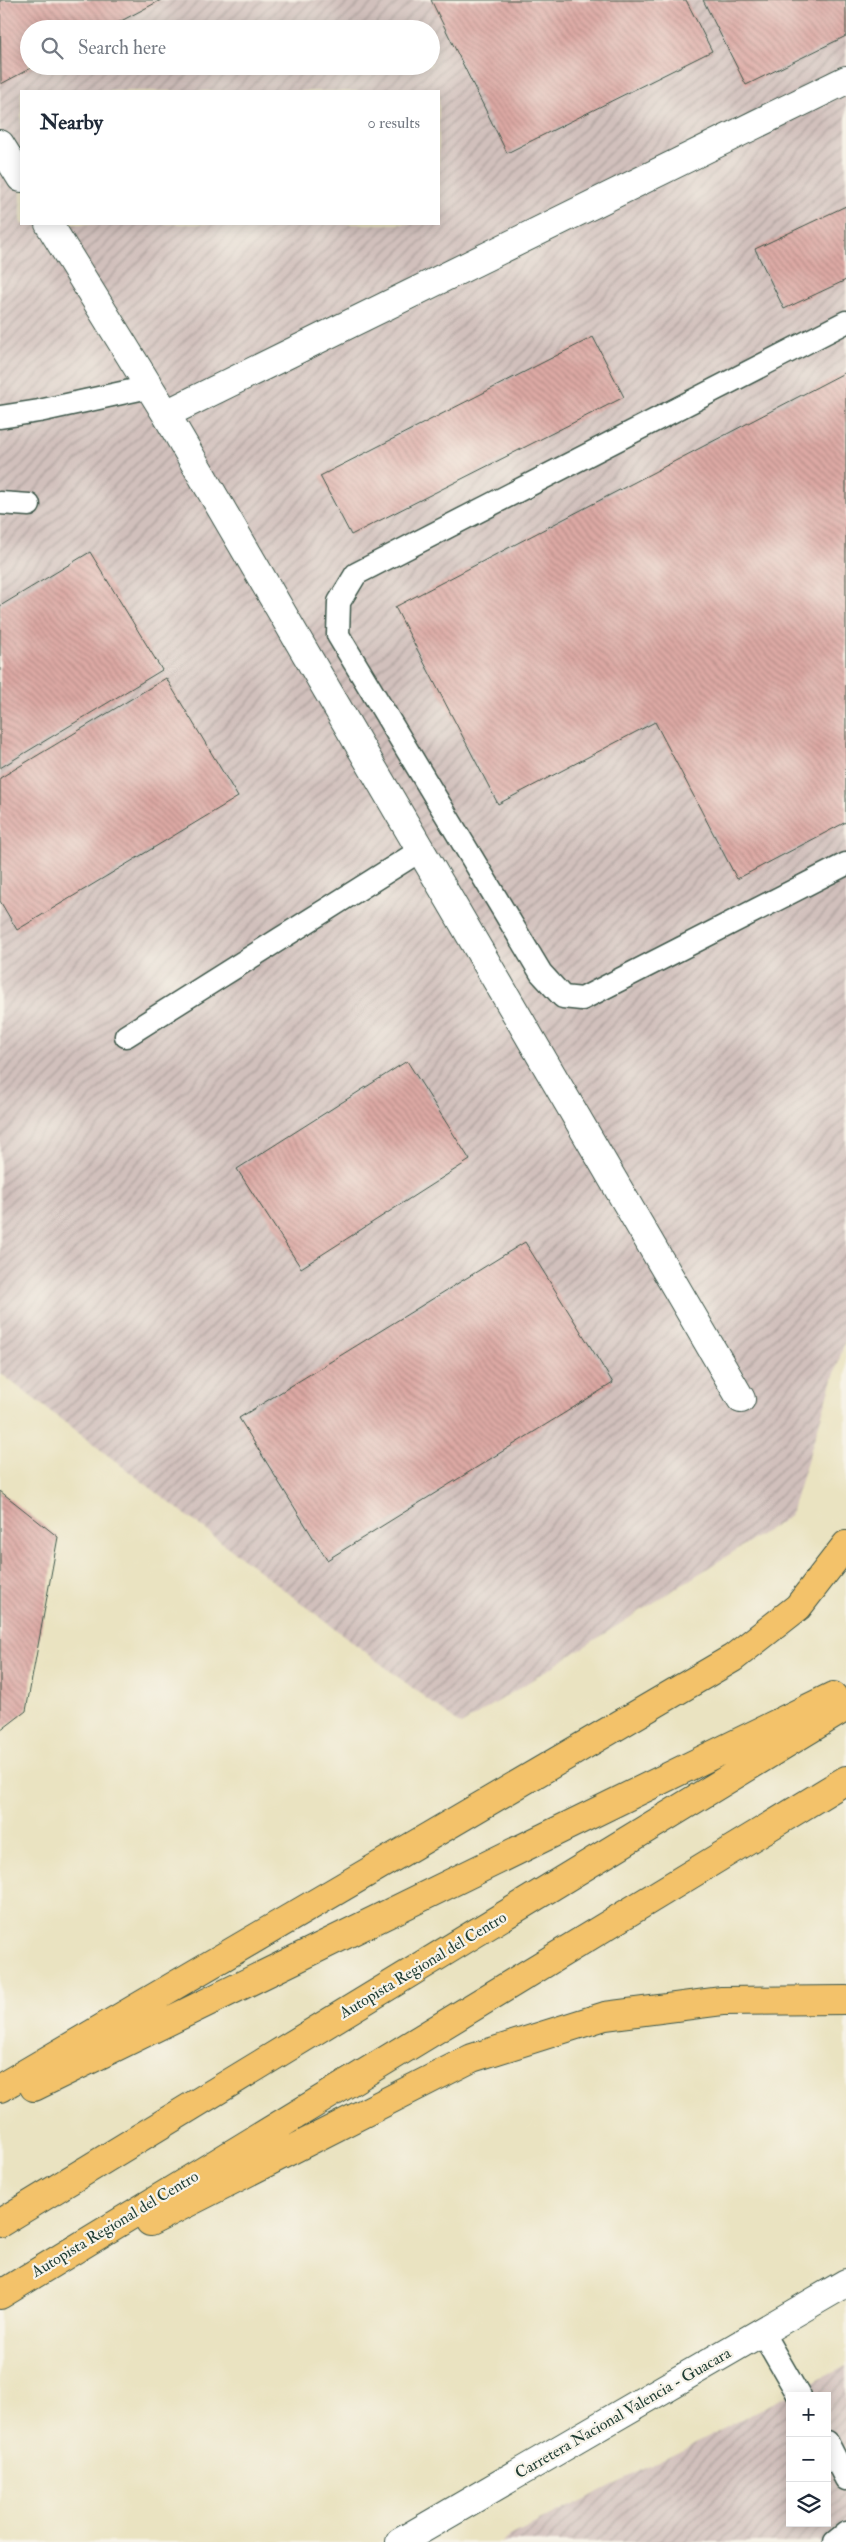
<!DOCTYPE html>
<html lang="en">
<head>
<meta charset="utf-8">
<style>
  :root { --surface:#fff; --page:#f2f2f3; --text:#1f2937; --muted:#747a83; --line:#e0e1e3 }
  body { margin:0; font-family:"IM FELL Double Pica",serif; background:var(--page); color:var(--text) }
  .controls { position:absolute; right:15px; bottom:15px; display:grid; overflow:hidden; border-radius:0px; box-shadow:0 2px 12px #0003 }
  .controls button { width:45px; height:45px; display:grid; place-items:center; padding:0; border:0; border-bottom:1px solid var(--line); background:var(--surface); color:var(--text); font:25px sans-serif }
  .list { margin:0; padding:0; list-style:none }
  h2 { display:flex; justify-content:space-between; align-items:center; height:65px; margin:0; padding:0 20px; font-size:21px }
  h2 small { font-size:16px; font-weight:400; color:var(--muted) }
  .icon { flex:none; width:28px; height:28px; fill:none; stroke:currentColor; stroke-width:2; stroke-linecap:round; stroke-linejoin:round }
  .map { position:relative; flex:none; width:846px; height:2542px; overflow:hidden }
  .search { position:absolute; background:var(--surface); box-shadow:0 2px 12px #0003; left:20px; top:20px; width:420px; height:55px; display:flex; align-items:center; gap:12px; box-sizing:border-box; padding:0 18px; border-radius:28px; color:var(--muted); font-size:19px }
  .panel { position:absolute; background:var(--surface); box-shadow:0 2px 12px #0003; left:20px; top:90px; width:420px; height:135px; border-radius:0px }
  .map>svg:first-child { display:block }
  .industrial { fill:url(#industrial-furrows); fill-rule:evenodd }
  .building { fill:url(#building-back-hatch) }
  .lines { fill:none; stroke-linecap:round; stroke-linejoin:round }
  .service-casing { stroke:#3d5649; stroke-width:25 }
  .minor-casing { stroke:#3d5649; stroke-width:30 }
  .tertiary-casing { stroke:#3d5649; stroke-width:30 }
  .motorway-casing { stroke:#3d5649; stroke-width:30 }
  .service { stroke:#fff; stroke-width:22 }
  .minor { stroke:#fff; stroke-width:28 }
  .tertiary { stroke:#fff; stroke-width:28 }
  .motorway { stroke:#f3c26a; stroke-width:28 }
  .labels { text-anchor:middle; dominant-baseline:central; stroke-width:4.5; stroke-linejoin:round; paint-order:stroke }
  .street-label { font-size:16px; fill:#1f3d34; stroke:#f7f3e8 }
</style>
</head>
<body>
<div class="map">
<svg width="846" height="2542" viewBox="0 0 846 2542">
  <defs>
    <pattern id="industrial-furrows" width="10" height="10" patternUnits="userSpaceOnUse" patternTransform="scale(1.25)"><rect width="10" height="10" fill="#d1c0bc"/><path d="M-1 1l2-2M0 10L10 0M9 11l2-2" fill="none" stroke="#a99d9a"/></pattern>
    <pattern id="building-back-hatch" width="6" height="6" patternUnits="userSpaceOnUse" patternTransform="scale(1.25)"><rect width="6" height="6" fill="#dda9a4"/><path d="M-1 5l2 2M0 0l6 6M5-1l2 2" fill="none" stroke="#b38b86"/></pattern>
  </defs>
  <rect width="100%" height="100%" fill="#f7f3e8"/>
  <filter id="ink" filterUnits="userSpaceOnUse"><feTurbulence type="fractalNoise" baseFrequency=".02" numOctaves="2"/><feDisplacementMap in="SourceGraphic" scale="10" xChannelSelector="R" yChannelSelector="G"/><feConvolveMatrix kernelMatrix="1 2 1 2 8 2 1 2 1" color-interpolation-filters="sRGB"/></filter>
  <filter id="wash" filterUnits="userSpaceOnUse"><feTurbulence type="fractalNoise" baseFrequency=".0096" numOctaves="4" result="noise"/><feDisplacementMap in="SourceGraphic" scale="20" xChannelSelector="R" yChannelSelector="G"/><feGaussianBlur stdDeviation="1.12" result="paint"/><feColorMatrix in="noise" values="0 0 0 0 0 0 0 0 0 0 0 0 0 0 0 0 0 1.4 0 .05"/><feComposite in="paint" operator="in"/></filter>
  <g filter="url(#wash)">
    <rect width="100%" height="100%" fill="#eae3c1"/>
    <path class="industrial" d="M0 0H846V1338L790 1516 461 1725 0 1373ZM29 29H431V66H29ZM21 91H439V224H21Z
      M846 2366V2542H500ZM790 2396H827V2523H790Z"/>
    <g id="blocks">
      <path class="building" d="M0 0H161L106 29H29V66H35L1 84Z
        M431 0H686L712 51 507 153Z
        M703 0H846V36L746 85Z
        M846 206V280L784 309 755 249Z
        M593 337 624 397 351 535 320 476Z
        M846 372V822L737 879 655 722 498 804 395 607Z
        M90 552 162 670 0 768V606Z
        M166 678 238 797 17 930 0 901V778Z
        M407 1061 470 1160 301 1268 237 1169Z
        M525 1242 613 1383 327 1560 239 1418Z
        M0 1491 58 1537 26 1711 0 1731Z"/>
    </g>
  </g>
  <g filter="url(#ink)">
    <use href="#blocks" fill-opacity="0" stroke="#3d5649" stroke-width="1"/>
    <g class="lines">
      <defs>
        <path id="service" d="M846 322 356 574 339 602 338 635 541 973 563 997 582 999 846 864
          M0 417 39 411 149 387
          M0 503 29 505
          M126 1036 421 850
          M762 2332 799 2396
          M827 2442 846 2479
          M835 2542 846 2533"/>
        <path id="minor" d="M0 144 21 178
          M49 224 166 414 741 1399
          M166 414 846 80"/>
        <path id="tertiary" d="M400 2542 846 2283"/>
        <path id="motorway" d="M34 2087 833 1696
          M0 2088 733 1658 798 1607 846 1545
          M150 2222 472 2058 605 2016 722 2001 846 2000
          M0 2223 846 1707
          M0 2295 846 1780"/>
      </defs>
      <use href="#service" class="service-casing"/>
      <use href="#minor" class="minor-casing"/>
      <use href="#tertiary" class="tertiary-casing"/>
      <use href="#motorway" class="motorway-casing"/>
      <use href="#service" class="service"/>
      <use href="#minor" class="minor"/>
      <use href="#tertiary" class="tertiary"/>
      <use href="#motorway" class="motorway"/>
    </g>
  </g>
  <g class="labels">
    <g class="street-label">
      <text transform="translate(423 1965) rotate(-31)">Autopista Regional del Centro</text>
      <text transform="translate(115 2224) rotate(-31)">Autopista Regional del Centro</text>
      <text transform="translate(623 2413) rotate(-30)">Carretera Nacional Valencia - Guacara</text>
    </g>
  </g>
</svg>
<div class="controls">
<button>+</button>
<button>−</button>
<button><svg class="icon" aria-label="layers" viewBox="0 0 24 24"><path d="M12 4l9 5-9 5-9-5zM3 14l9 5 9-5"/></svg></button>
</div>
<div class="search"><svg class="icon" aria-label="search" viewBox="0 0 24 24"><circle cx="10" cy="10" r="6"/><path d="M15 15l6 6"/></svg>Search here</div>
<section class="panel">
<h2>Nearby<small>0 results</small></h2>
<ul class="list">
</ul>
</section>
</div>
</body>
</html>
